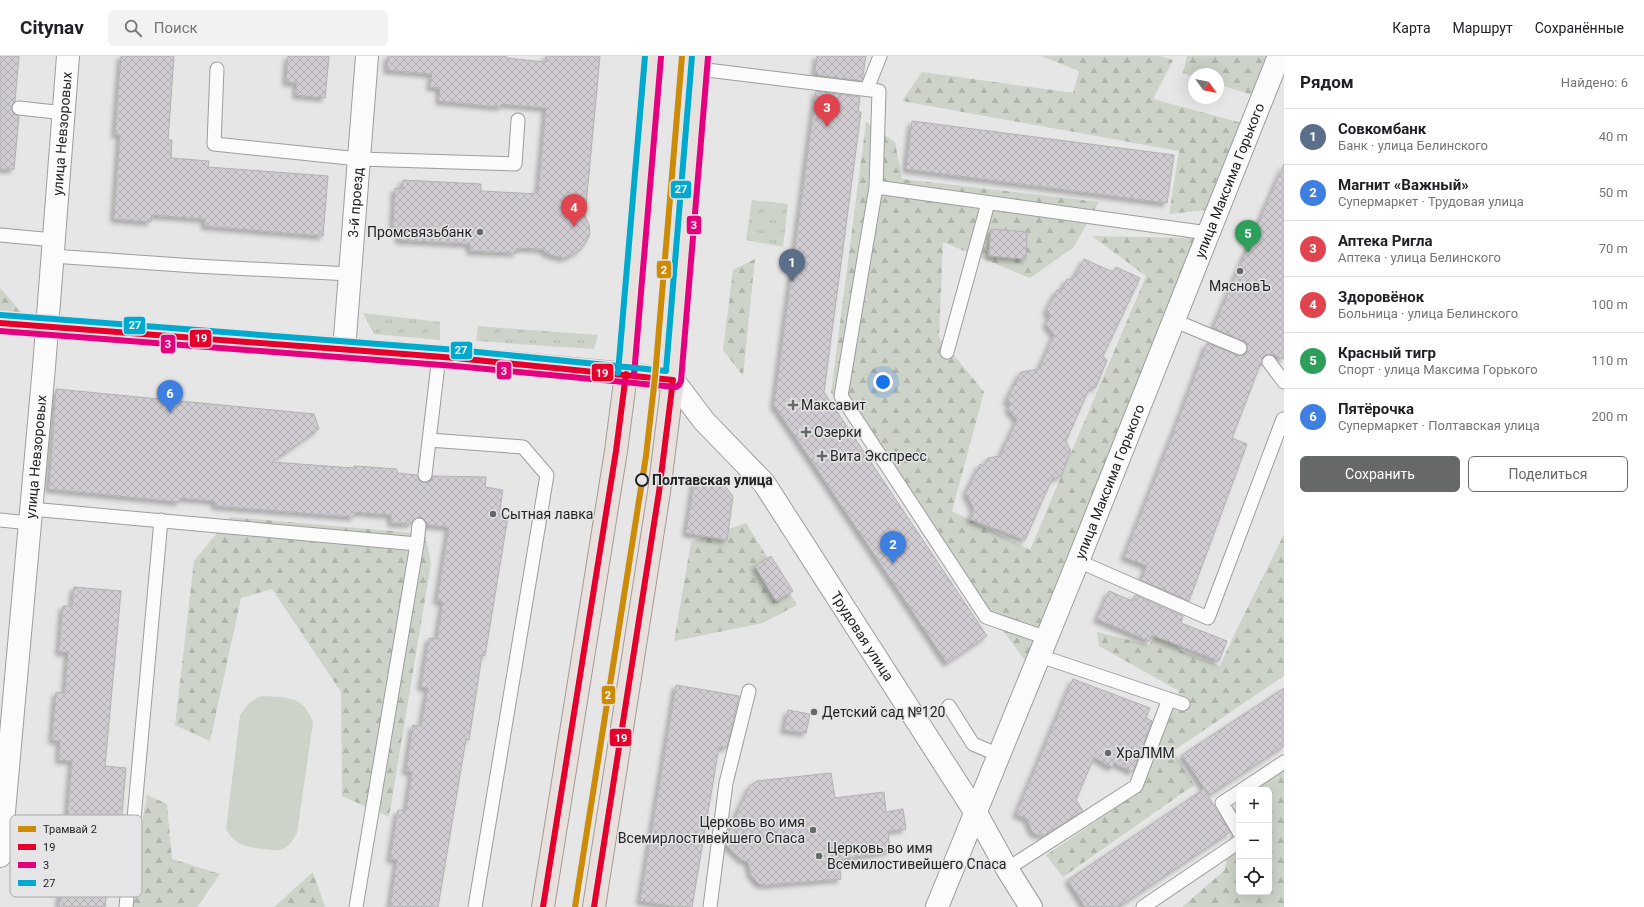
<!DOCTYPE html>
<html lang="ru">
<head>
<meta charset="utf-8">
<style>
  :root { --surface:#fff; --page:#f2f2f2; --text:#202124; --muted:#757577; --line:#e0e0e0; --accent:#676868 }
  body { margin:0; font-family:Roboto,sans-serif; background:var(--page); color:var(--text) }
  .controls { position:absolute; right:12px; bottom:12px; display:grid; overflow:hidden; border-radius:6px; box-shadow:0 4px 16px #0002 }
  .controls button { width:36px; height:36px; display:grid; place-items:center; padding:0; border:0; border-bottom:1px solid var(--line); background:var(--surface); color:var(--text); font:20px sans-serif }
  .compass { position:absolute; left:1188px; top:12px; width:36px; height:36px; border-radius:50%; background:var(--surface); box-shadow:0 4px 16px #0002; rotate:123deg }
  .you { position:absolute; left:883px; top:326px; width:14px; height:14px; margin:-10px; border:3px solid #fff; border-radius:50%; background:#1a73e8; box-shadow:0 0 0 6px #1a73e833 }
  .badge { display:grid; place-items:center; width:26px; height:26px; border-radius:50%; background:var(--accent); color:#fff; font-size:13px; font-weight:700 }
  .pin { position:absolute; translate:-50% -33px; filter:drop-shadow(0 1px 2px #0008) }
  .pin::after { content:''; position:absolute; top:21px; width:14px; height:12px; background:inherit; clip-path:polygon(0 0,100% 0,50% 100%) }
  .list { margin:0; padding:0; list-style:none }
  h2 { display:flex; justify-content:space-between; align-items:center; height:52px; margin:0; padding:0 16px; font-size:17px }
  h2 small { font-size:13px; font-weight:400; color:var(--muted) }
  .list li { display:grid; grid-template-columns:26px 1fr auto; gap:12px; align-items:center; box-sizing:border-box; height:56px; padding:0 16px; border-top:1px solid var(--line) }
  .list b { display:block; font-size:15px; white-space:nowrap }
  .list p { margin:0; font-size:13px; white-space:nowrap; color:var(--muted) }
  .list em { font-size:13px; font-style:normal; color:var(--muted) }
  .actions { display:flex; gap:8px; padding:12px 16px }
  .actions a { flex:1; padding:9px 0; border:1px solid var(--accent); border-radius:6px; text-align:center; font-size:14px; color:var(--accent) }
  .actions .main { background:var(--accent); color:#fff }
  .icon { flex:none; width:22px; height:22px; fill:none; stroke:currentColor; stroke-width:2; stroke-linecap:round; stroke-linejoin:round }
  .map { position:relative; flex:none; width:1284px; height:851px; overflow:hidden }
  header { display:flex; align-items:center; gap:24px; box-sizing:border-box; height:56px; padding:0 20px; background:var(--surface); border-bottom:1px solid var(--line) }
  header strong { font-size:19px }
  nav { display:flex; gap:22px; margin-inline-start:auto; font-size:14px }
  .search { width:280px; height:36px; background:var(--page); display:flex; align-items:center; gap:10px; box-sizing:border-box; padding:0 14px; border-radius:6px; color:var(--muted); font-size:15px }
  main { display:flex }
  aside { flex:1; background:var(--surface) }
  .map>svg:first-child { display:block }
  .grass { fill:url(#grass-tufts) }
  .forest { fill:url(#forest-firs) }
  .pitch { fill:#cdd3c8 }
  .building { fill:url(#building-cross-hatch); stroke:#b3b2b3; filter:url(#shadow) }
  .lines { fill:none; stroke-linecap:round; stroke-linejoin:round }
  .service-casing { stroke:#9d9d9d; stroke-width:15 }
  .minor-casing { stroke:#9d9d9d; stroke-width:24 }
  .tertiary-casing { stroke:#9d9d9d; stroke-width:24 }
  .primary-casing { stroke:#a69a94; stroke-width:24 }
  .service { stroke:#fbfbfb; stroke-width:13 }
  .minor { stroke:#fbfbfb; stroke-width:22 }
  .tertiary { stroke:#fbfbfb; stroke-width:22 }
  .primary { stroke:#e7e0dd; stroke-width:22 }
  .bus-1-casing { stroke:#e5e5e7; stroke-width:9 }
  .bus-2-casing { stroke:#e5e5e7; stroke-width:9 }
  .bus-3-casing { stroke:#e5e5e7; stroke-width:9 }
  .bus-1 { stroke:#e4002b; stroke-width:6 }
  .bus-2 { stroke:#e5007d; stroke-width:6 }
  .bus-3 { stroke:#00a9ce; stroke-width:6 }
  .tram-1-casing { stroke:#e5e5e7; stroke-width:9 }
  .tram-1 { stroke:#cd8c07; stroke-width:6 }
  .poi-dot { fill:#676868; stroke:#e5e5e7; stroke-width:1.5 }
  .stop-dot { fill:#e5e5e7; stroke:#232424; stroke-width:2 }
  .labels { text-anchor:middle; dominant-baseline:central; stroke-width:3; stroke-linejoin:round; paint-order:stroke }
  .street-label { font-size:14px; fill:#232424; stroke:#e5e5e7 }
  .poi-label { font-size:14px; fill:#232424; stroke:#e5e5e7; text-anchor:start }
  .stop-label { font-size:14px; font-weight:bold; fill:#232424; stroke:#e5e5e7; text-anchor:start }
  .key { fill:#e5e5e7; stroke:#ababac; stroke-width:1 }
  .key-label { font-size:11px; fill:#232424 }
  .line-badge { stroke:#e5e5e7; stroke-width:1.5 }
  .badge-label { font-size:11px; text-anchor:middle; font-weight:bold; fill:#fff }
</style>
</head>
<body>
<header>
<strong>Citynav</strong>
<div class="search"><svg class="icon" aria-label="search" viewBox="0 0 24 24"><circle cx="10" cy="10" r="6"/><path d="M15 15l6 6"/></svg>Поиск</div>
<nav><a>Карта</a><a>Маршрут</a><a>Сохранённые</a></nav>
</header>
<main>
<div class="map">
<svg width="1284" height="851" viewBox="0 0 1284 851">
  <defs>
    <pattern id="grass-tufts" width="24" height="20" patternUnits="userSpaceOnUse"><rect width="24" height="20" fill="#cdd3c8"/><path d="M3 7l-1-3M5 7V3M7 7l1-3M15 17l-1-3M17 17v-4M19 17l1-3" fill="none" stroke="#b0b5ac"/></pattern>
    <pattern id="forest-firs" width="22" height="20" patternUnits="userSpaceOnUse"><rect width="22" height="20" fill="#cdd3c8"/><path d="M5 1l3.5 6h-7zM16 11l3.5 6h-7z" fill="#b0b5ac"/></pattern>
    <pattern id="building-cross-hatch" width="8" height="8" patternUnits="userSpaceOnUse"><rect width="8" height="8" fill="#d0ccd2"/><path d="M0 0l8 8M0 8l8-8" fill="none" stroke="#b2afb4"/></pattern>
    <filter id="shadow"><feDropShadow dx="-3.5" dy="3.5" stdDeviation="2" flood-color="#0004"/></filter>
  </defs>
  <rect width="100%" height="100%" fill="#e6e6e6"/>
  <path class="grass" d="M752 144 788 148 783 191 746 184Z
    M363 257 440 266V284L374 278Z
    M478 270 598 279 594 293 476 285Z"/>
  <path class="forest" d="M1041 0H1159L1173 4 1153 43 1242 67 1206 154 1169 158 1179 95 902 45 922 16 1073 37 1079 15Z
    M1187 0H1269L1255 40 1218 28V18H1194V21L1183 17Z
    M866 66 895 86 902 123 1099 146 1074 191 1030 222 943 186 939 281 984 336 952 455 1030 494 1146 220 1092 180 1195 182 1026 606 831 337Z
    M755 203 743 320 723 294 733 214Z
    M0 232 22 257 0 255Z
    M230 461 425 478 431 507 389 761 342 740 341 636 272 533 241 542 210 685 175 669 194 505Z
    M746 467 797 549 763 567 674 585 691 486Z
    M1284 478V620L1173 695 1194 729 1063 821 1046 799 1139 736 1179 635 1099 590 1097 576 1149 589 1156 579 1175 585 1181 595 1220 610 1235 577Z
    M1284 709V851H1182L1225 814 1235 748 1239 745V836H1269V734H1253Z
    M147 739 167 748 172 803 220 818 197 851H126Z
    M313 816 325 851H274Z"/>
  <path class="pitch" d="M263 640C287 642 303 639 313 666L297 777C293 784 288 792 280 794 275 795 269 793 264 793 247 791 234 789 226 773L240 659C246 650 251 643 263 640Z"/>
  <path class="building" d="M0 0H19L15 45 11 52 14 58 19 60 14 113H0Z
    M121 0H174L168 84H172L171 102 209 105 208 111 328 120 323 180 205 170V163L152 159 151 166 114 163 120 79 115 78Z
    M288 0H329L325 42 296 39 297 27 286 26Z
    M388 0H506V2L545 6 546 0H600L585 160 589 168 590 178 586 186 580 194 570 200 563 202 548 198 542 193 517 192 516 197 470 195V188L399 184V173L393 172 395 132 402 133 403 124 481 128V135L538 138 546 52 501 48V51L439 45 440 32 430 31 432 18 387 14Z
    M817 0H866L862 25 818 19V17H815Z
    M816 35 860 41 858 56H861L824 336 987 580 947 607 774 349Z
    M912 65 1174 99 1167 147 906 113Z
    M1284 108V303L1271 298 1265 299 1262 303V310L1260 309 1232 382 1247 388 1189 545 1141 524 1147 510 1124 501 1179 362 1207 287 1237 299H1245L1247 295V287L1243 285 1213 272Z
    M991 173 1027 176 1026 203 989 200Z
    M1084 203 1113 216 1116 211 1140 222 1103 300 1107 304 1096 331 1089 333 1066 385 1071 395 1061 420 1052 423 1025 484 970 463 974 453 966 437 980 408 984 410 988 402 1000 400 1017 364 1008 353 1011 347 1006 345 1021 316 1039 313 1054 279 1046 268 1050 260 1046 255 1057 234H1062L1066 224 1074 222Z
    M56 333 314 358 319 373 272 406 354 412V410L397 413V417L417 419 420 425 424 427 431 424 433 420 486 421 485 431 503 434 499 459 508 460 485 600 482 599 469 684 466 683 438 851H390L397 804 390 803 398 754 406 755 412 716 406 715 413 669 421 670 428 632 421 631 429 582 437 583 443 546 437 545 449 471 427 469 424 463 419 461 413 464 411 468 391 467V459L355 456 354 461 267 454 215 450V445L180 442V446L49 433Z
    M717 420 733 440 727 484 686 477 695 421Z
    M771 500 793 535 776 545 755 510Z
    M74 531 121 535 105 710 126 712 116 825H108L105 851H59L63 813H71L74 776H66L72 705 59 704 60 685 52 684 56 636 65 637 68 596H59L63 550H72Z
    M1109 535 1132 545 1135 539 1183 560 1181 567 1227 585 1219 605 1152 579 1149 585 1097 563Z
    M1073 623 1150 652 1146 662 1152 665 1133 716 1114 707 1112 712 1094 701 1076 744 1083 755 1045 779H1037L1032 775 1027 763 1016 758Z
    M676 629 739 640 727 692 719 691 692 851H678L640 845Z
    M1284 632V690L1209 739 1182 699Z
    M788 654 810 658 806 677 784 674Z
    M831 717 835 742 884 736 886 756 903 753 906 773 888 775 890 795 839 804 841 823 764 829 759 828 751 819 748 806 742 804 726 789 728 775 750 730 757 725Z
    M1204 733 1230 776 1118 851H1085L1068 824Z"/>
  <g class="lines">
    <defs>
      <path id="service" d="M217 13 214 88 359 103 515 108 518 64
        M699 13 879 35 876 131 1208 177
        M867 33 880 0
        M19 52 64 57
        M876 131 841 340 986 561 1047 582
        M0 179 54 184
        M52 200 195 210 350 218
        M1173 264 1240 292
        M947 296 988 147
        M1269 306 1284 326
        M429 384 523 391 547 419 475 851
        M425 419 439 300
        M31 453 417 488 356 851
        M0 464 30 467
        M417 488 419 469
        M1078 505 1208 562 1283 363 1284 365
        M1040 600 1183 648
        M949 650 973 688 999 699
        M1242 734 1284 706
        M1239 736 1222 747 1239 776
        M1007 813 1136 730 1169 643
        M126 851 161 464
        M710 851 726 727 749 635
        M1143 851 1239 786"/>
      <g id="minor">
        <path id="s1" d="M344 294 367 0"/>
        <path id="s2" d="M626 318 673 324 704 365 764 427 976 757 1007 813 1031 851"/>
        <path id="s3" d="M0 800 44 311 68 0"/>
      </g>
      <g id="tertiary">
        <path d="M0 267 456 302 626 318"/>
        <path id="s4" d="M937 851 1078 505 1279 0"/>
      </g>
      <path id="primary" d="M543 851 616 395 626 318 653 0
        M594 851 659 436 673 324 700 0"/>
    </defs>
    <use href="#service" class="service-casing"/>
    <use href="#minor" class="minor-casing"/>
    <use href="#tertiary" class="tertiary-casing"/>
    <use href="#primary" class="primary-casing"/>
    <use href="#service" class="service"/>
    <use href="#minor" class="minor"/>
    <use href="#tertiary" class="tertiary"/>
    <use href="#primary" class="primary"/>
    <defs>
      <path id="bus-1" d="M0 267 456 302 673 324 659 436 594 851
        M543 851 616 395 626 318"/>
      <path id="bus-2" d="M0 275 455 310 676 331 679 329 681 325 708 1
        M634 319 661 1"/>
      <path id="bus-3" d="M1 259 457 294 666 315 692 0
        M618 317 645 0"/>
    </defs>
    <use href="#bus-1" class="bus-1-casing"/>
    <use href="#bus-2" class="bus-2-casing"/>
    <use href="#bus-3" class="bus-3-casing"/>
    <use href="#bus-1" class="bus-1"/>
    <use href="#bus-2" class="bus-2"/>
    <use href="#bus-3" class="bus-3"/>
    <defs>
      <path id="tram-1" d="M575 851 646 400 655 321 682 0"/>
    </defs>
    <use href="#tram-1" class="tram-1-casing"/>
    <use href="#tram-1" class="tram-1"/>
  </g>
  <g class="poi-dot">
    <circle cx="480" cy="176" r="4"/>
    <circle cx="1240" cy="215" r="4"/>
    <path d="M791 343h4v4h4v4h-4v4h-4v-4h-4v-4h4z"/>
    <path d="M804 370h4v4h4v4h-4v4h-4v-4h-4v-4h4z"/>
    <path d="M820 394h4v4h4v4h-4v4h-4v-4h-4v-4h4z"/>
    <circle cx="493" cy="458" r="4"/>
    <circle cx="814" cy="656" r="4"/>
    <circle cx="1108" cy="697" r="4"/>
    <circle cx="813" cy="774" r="4"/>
    <circle cx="819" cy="800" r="4"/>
  </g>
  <circle class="stop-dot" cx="642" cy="424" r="6"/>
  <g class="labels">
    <g class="street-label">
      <text stroke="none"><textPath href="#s3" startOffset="725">улица Невзоровых</textPath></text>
      <text stroke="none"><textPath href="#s4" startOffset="783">улица Максима Горького</textPath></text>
      <text stroke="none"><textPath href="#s1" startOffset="148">3-й проезд</textPath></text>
      <text stroke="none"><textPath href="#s3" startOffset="401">улица Невзоровых</textPath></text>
      <text stroke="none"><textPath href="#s4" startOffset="459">улица Максима Горького</textPath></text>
      <text stroke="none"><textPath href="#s2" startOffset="367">Трудовая улица</textPath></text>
    </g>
    <g class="poi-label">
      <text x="472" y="176" text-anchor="end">Промсвязьбанк</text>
      <text x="1240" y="230" text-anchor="middle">МясновЪ</text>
      <text x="801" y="349">Максавит</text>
      <text x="814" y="376">Озерки</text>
      <text x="830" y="400">Вита Экспресс</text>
      <text x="501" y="458">Сытная лавка</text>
      <text x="822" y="656">Детский сад №120</text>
      <text x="1116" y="697">ХраЛММ</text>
      <text x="805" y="766" text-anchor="end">Церковь во имя<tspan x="805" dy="16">Всемирлостивейшего Спаса</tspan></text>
      <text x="827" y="792">Церковь во имя<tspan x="827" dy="16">Всемилостивейшего Спаса</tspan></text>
    </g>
    <g class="stop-label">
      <text x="652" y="424">Полтавская улица</text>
    </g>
  </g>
  <rect x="10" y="759" width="132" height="82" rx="6" class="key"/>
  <rect x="18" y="770" width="18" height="6" fill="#cd8c07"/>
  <rect x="18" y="788" width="18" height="6" fill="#e4002b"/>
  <rect x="18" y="806" width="18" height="6" fill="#e5007d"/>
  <rect x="18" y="824" width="18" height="6" fill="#00a9ce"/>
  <g class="key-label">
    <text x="43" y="777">Трамвай 2</text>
    <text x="43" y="795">19</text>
    <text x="43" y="813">3</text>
    <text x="43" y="831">27</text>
  </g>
  <g class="line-badge">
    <rect x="670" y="124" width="22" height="19" rx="4" fill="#00a9ce"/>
    <rect x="686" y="159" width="16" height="20" rx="4" fill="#e5007d"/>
    <rect x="656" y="204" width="16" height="19" rx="4" fill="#cd8c07"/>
    <rect x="123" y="260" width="23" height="19" rx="4" fill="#00a9ce"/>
    <rect x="189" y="273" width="23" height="19" rx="4" fill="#e4002b"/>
    <rect x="160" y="278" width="16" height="20" rx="4" fill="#e5007d"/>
    <rect x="450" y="285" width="23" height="19" rx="4" fill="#00a9ce"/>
    <rect x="496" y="305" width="16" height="19" rx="4" fill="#e5007d"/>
    <rect x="591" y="307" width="23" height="19" rx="4" fill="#e4002b"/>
    <rect x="601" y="629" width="15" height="20" rx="4" fill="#cd8c07"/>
    <rect x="609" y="672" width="23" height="19" rx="4" fill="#e4002b"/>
  </g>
  <g class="badge-label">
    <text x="681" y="137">27</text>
    <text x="694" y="173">3</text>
    <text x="664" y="218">2</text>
    <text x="135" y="273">27</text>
    <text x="201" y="286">19</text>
    <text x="168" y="292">3</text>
    <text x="461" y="298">27</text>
    <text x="504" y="319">3</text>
    <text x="602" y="321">19</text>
    <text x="608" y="643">2</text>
    <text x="621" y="686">19</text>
  </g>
</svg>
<div class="controls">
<button>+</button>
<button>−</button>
<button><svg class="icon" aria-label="locate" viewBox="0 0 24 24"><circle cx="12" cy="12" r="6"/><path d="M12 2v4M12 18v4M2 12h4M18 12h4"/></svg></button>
</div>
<svg class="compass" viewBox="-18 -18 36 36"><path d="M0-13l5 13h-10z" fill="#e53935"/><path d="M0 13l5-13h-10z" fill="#757577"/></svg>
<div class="you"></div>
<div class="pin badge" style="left:792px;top:226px;background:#5c6f8a">1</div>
<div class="pin badge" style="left:893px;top:508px;background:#3f7fe0">2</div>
<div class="pin badge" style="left:827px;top:71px;background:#e0444e">3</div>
<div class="pin badge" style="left:574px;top:171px;background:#e0444e">4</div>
<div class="pin badge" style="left:1248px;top:197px;background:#2e9e5b">5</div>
<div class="pin badge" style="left:170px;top:357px;background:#3f7fe0">6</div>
</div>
<aside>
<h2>Рядом<small>Найдено: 6</small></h2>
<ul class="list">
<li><span class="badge" style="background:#5c6f8a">1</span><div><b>Совкомбанк</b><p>Банк · улица Белинского</p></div><em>40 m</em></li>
<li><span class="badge" style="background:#3f7fe0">2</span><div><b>Магнит «Важный»</b><p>Супермаркет · Трудовая улица</p></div><em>50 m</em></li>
<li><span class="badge" style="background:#e0444e">3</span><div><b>Аптека Ригла</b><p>Аптека · улица Белинского</p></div><em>70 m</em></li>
<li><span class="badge" style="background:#e0444e">4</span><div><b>Здоровёнок</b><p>Больница · улица Белинского</p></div><em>100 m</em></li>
<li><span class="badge" style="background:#2e9e5b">5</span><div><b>Красный тигр</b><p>Спорт · улица Максима Горького</p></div><em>110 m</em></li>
<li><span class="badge" style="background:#3f7fe0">6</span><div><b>Пятёрочка</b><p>Супермаркет · Полтавская улица</p></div><em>200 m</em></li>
</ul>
<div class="actions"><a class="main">Сохранить</a><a>Поделиться</a></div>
</aside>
</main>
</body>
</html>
